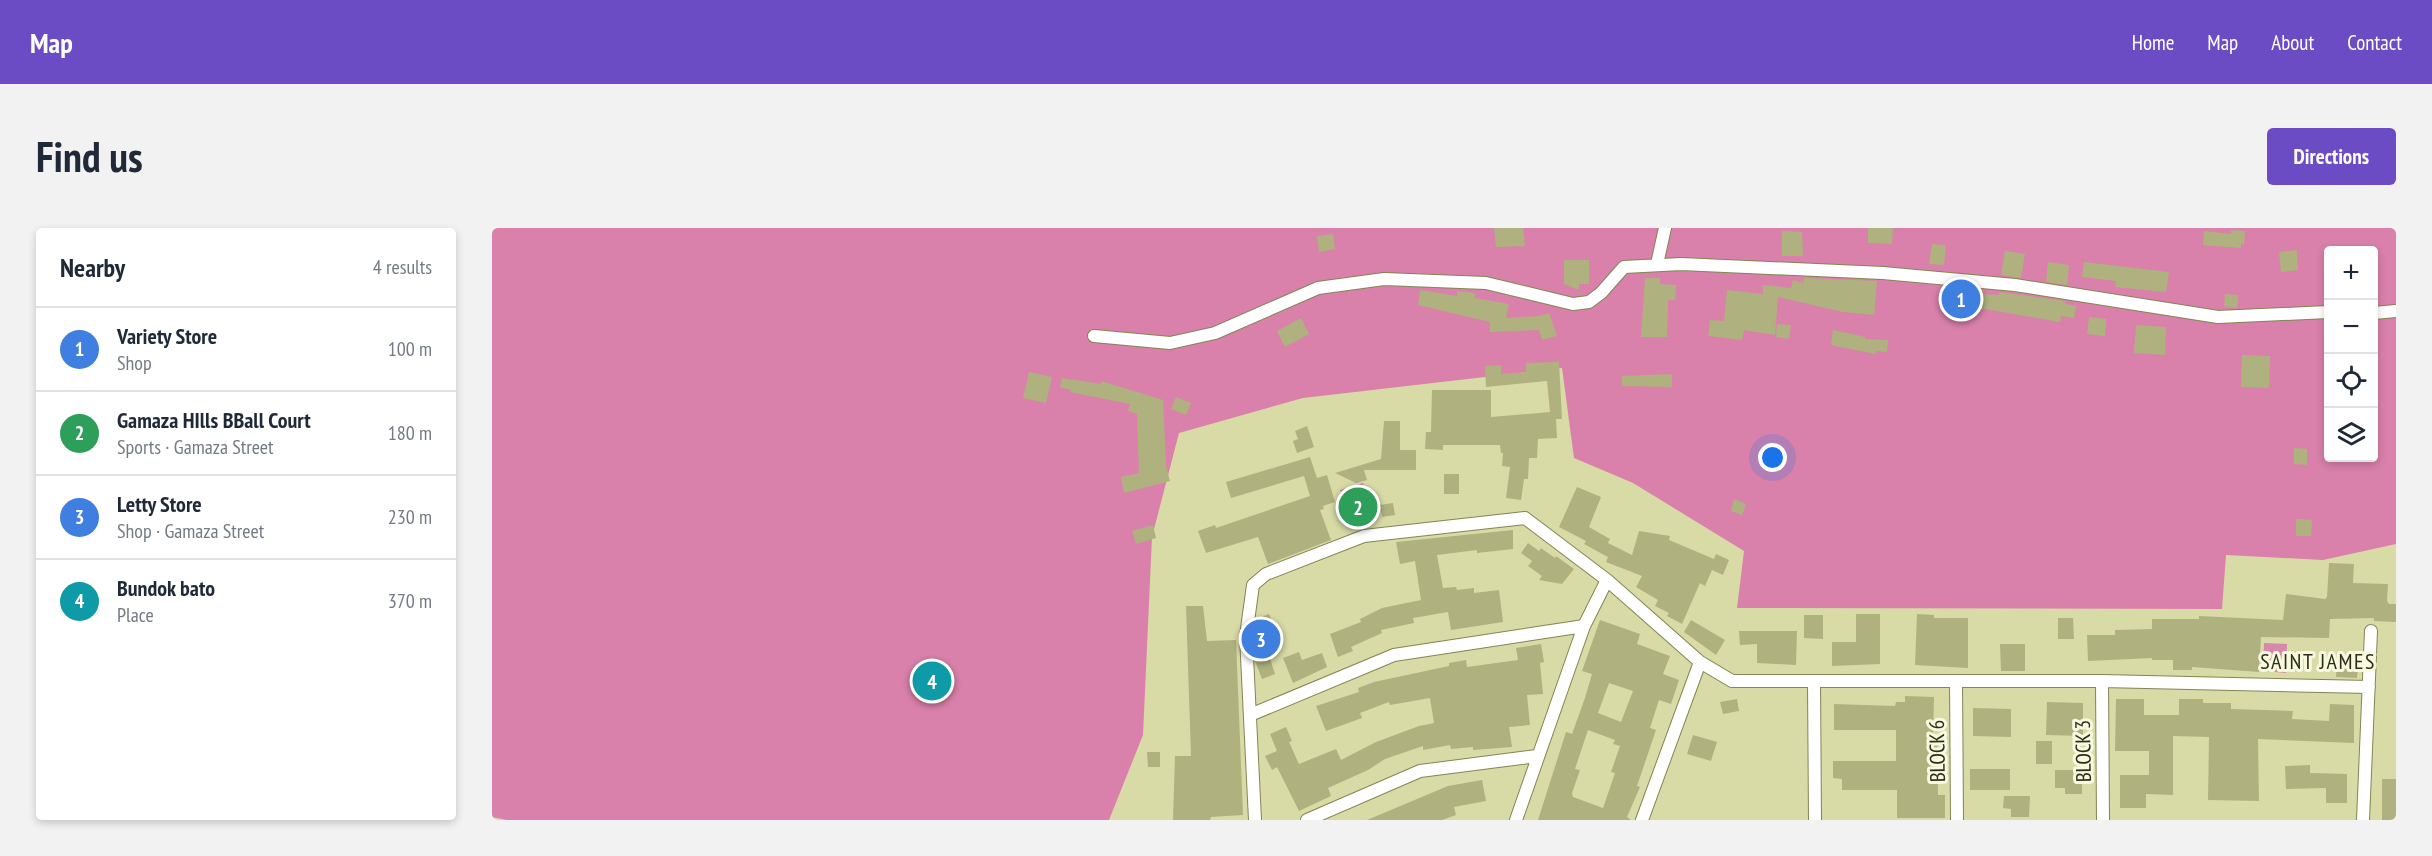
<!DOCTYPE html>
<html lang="en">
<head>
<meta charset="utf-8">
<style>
  :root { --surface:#fff; --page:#f2f2f3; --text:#1f2937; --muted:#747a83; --line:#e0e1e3; --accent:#6c4cc5 }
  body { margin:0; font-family:"PT Sans Narrow",sans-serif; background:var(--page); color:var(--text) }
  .controls { position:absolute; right:18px; top:18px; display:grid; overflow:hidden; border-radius:6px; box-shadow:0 3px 9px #0003 }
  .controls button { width:54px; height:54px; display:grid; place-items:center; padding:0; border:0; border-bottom:2px solid var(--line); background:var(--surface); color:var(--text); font:30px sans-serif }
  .you { position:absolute; left:1281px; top:230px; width:21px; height:21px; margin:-15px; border:4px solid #fff; border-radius:50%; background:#1a73e8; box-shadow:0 0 0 9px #1a73e833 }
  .badge { display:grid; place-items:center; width:39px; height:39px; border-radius:50%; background:var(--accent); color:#fff; font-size:20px; font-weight:700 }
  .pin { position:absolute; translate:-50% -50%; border:3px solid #fff; box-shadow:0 2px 6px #0006 }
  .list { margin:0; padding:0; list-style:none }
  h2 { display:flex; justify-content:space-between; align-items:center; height:78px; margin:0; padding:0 24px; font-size:26px }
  h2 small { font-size:20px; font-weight:400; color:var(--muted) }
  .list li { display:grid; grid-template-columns:39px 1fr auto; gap:18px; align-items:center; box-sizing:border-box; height:84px; padding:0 24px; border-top:2px solid var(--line) }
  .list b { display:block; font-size:22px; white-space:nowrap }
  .list p { margin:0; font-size:20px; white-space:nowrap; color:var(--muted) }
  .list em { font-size:20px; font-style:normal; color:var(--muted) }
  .icon { flex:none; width:33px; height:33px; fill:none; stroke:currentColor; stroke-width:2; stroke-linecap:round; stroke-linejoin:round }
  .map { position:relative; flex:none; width:1904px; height:592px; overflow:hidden; border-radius:6px }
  header { display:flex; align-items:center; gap:36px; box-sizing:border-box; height:84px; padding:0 30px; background:var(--accent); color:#fff }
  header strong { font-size:28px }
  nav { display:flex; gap:33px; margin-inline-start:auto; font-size:21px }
  .intro { display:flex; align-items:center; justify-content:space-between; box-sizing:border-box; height:144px; padding:0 36px }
  h1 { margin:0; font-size:42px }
  .button { padding:15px 27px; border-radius:6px; background:var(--accent); color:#fff; font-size:21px; font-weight:700 }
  main { display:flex; gap:36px; padding:0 36px }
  aside { flex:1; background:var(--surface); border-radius:6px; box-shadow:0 3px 9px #0003 }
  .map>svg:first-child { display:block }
  .green { fill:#d689ac }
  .forest { fill:#d981aa; fill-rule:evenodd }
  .building { fill:#afb27e; fill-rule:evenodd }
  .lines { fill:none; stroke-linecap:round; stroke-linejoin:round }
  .street-casing { stroke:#838553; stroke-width:14 }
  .street { stroke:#fff; stroke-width:12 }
  .labels { text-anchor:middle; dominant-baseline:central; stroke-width:6; stroke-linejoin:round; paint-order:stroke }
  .street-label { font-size:21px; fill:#2d2e19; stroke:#f8fadf }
  .neighbourhood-label { font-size:22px; letter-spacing:1.5px; fill:#2d2e19; stroke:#f8fadf }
</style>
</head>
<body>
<header>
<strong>Map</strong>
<nav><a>Home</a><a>Map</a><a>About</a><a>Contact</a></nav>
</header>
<div class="intro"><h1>Find us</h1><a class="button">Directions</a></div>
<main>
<aside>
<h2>Nearby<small>4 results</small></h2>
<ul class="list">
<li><span class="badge" style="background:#3f7fe0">1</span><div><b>Variety Store</b><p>Shop</p></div><em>100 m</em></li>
<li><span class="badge" style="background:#2e9e5b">2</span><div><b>Gamaza HIlls BBall Court</b><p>Sports · Gamaza Street</p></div><em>180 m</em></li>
<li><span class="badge" style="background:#3f7fe0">3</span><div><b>Letty Store</b><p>Shop · Gamaza Street</p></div><em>230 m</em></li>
<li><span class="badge" style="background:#0f9aa8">4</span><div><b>Bundok bato</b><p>Place</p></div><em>370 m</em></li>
</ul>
</aside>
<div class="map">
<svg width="1904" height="592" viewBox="0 0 1904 592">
  <rect width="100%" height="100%" fill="#d8dba6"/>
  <path class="green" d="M871 255 879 281 857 288 848 262Z
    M1772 415 1795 416 1794 445 1771 443Z"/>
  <path class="forest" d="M0 0H1904V316L1831 332 1734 327 1730 381 1245 380 1252 323 1141 255 1082 230 1070 140 811 170 687 205 660 309 651 507 617 592H15L0 589ZM1836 22H1882V230H1836Z"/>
  <path class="building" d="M1002 0H1031L1033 18 1004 19Z
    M1376 0H1401L1400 16 1376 15Z
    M1739 2 1753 3 1752 17 1749 16V20L1711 17 1712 3 1739 6Z
    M1290 3 1310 4 1311 28H1290Z
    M841 6 843 21 827 24 825 8Z
    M1440 16 1454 17 1452 37 1437 36Z
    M1805 22 1806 42 1789 44 1787 24Z
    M1513 23 1533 26 1529 50 1509 47Z
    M1072 32H1097V56H1087V62L1072 56Z
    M1556 34 1577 37 1575 57 1554 54Z
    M1592 34 1677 44 1674 64 1623 59 1624 53 1590 49Z
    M1153 50H1168V56L1184 57 1183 72H1176L1175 109H1149Z
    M1312 50 1385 53 1382 87 1351 84 1286 69 1283 107 1252 102 1250 112 1216 108 1218 92 1232 93 1235 62 1271 66V57L1299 60 1301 52 1311 55Z
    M928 62 965 68V63L983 65V70L1017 76 1014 90 1047 88 1057 85 1065 108 1050 112 1047 102 998 104V94L926 77Z
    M1507 64 1573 73V76L1584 78 1582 90 1569 88 1568 94 1487 80 1488 66 1507 67Z
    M1733 66 1746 67 1745 80 1732 78Z
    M1453 68 1475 70 1473 88 1451 86Z
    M1597 89 1614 91 1613 108 1595 106Z
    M809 90 817 106 793 119 785 103Z
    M1285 96 1299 97 1297 111 1284 109Z
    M1644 97 1674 99 1673 127 1642 125Z
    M1341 102 1373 109V111L1396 112 1395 124 1384 123 1383 126 1339 117Z
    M1750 127 1778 128 1777 160 1749 159Z
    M1067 134 1070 191H1064L1065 210 1046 211 1045 230H1037L1036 251H1032L1029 272 1014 270 1018 239 1010 238 1011 225H1009L1008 217H951V222L933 221 934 204H939L940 162H999V189L1058 184 1055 153 994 159 993 138 1009 137V146L1034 144V135Z
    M537 144 560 149 554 175 531 170Z
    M1180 146V159L1130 158V148Z
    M570 150 609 156V153L671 172 674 238 678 253 632 265 629 249 647 245 645 186 636 183 638 176 578 164 579 162 568 159Z
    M684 169 699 175 694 187 679 181Z
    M892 193H908V222H924V242H872L875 252 864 255 843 245 889 231Z
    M815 198 822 219 805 225 801 213 806 211 803 203Z
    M1802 220 1815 221V237L1802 236Z
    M818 229 825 250 835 247 843 274 831 278 832 281 828 282 839 312 776 336 766 309 714 325 706 303 723 297 724 300 818 268 812 248 739 270 734 254Z
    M952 246H967V266H952Z
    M1085 259 1109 269 1097 299 1118 311 1116 315 1140 327 1147 303 1178 308 1177 312 1222 331 1224 326 1237 332 1231 347 1220 342 1213 358 1208 355 1190 396 1175 388 1177 385 1163 378 1166 372 1144 359 1150 348 1114 334 1116 329 1092 316 1094 313 1067 299Z
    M1242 271 1254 276 1250 287 1239 283Z
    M901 275 903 287 890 289 888 277Z
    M1804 291 1820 292 1819 308H1804Z
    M661 297 664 310 644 316 640 303Z
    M1021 302V321L985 325V322L945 327 951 360 964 359 965 362 982 360V365L1007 362 1011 394 959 402 956 384 921 390 922 395 889 402 890 405 859 419 861 423 846 429 838 406 869 394 868 391 890 380 929 372 923 333 908 336 904 314Z
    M1036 315 1047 323 1049 320 1063 330 1064 328 1082 341 1070 356 1047 352 1050 348 1036 338 1040 333 1029 325Z
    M1837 335 1862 336 1861 355 1896 356 1895 373 1897 376H1904V394L1882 393V390L1838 391 1837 410 1769 409 1767 444 1700 439V442H1681V432H1660V430L1596 433 1595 407H1623V402L1660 401V391H1707V388L1791 392 1794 366 1833 371 1835 369Z
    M694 378H711L715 413 744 412 751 587 719 589 718 592H681L683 528H699Z
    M777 386 782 399 770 404 765 391Z
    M1364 386H1388V436L1340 438V414H1364Z
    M1425 386 1442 387V390H1476V440L1423 437Z
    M1312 387H1331V411L1312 410Z
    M1566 390H1581L1582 411H1566Z
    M1108 392 1148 406 1145 416 1178 428 1171 446 1187 452 1179 476 1167 472 1158 500 1164 502 1145 558 1148 559 1135 589 1139 592H1046L1074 504 1080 506 1093 470 1100 446 1090 443ZM1117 455 1141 463 1129 494 1106 485ZM1096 502 1123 512 1121 516 1128 518 1119 544 1123 545 1111 580 1081 569 1080 565 1088 542 1083 541Z
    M1199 392 1233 412 1224 427 1192 404Z
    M1247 403H1305L1304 437 1265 435V416L1248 417Z
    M770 406 783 446 770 451 763 433 762 409Z
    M1049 416 1052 434 1048 435 1051 466 1035 467 1038 497 1017 499 1020 519 981 522V519L959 521 958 517 931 522V518L893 531 876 542 836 560 839 568 807 583 785 539 780 542 773 528 785 523 778 506 794 499 800 513 797 514 807 536 844 521 849 532 884 514 927 498 942 495 938 470 898 477 897 474 868 485 870 490 834 503 824 478 867 464 866 460 882 454 957 438V435L974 432 975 439 1026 432 1024 420Z
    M1508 416H1533V443H1509Z
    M807 424 810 432 830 425 835 439 801 455 791 430Z
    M1845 430 1867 432 1865 450 1844 449Z
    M1413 468 1442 469 1441 508H1445L1446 567H1453V590H1405V562H1350V551L1341 550V533H1404V502H1342V476L1403 478 1404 474H1413Z
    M1245 471 1247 483 1231 486 1228 474Z
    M1624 471H1652V487H1687V471H1711V475H1739V481L1801 483 1800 491 1837 493 1838 476 1862 477V515L1766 511 1767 573 1716 572 1717 509 1681 508V567L1654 566V580H1628V547H1657V523H1623Z
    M1555 474 1591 475V508L1554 507Z
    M1481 480 1519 481V509L1481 508Z
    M1201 507 1225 514 1219 533 1195 526Z
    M1544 513H1560V536H1544Z
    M655 524H668V539H656Z
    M1818 537V545L1855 546V575H1834V560L1794 561 1793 538Z
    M1478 541H1518V562H1478Z
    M1563 542H1590V566H1573V560H1563Z
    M1890 551H1904V592H1890Z
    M990 552 994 573 962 579 964 587 950 592H875L956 558Z
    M1512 568H1538L1537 589H1519V581L1511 580Z"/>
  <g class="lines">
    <defs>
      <path id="street" d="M1165 36 1173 0
        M1882 85 1904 83
        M602 108 678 115 723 105 826 60 892 51 994 55 1081 76 1097 74 1109 65 1132 39 1189 36 1391 45 1523 57 1726 89 1836 84
        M1322 453 1323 592
        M1610 453 1611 592
        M1464 454 1465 592
        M758 487 902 427 1092 398
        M763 592 754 408 761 357 774 346 872 308 1033 290 1115 352 1208 434 1240 453H1610L1877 459
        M815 592 928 543 1045 528
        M1024 592 1092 398 1115 352
        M1150 592 1208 434
        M1871 592 1879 403"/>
    </defs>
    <use href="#street" class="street-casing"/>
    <use href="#street" class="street"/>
  </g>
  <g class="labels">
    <g class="street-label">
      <text transform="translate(1445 523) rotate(-91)">BLOCK 6</text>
      <text transform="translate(1591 523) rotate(-91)">BLOCK 3</text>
    </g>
    <g class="neighbourhood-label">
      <text x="1826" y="433">SAINT JAMES</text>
    </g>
  </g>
</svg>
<div class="controls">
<button>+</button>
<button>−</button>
<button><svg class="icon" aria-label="locate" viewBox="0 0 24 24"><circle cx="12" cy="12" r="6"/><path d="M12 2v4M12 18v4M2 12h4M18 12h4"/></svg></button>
<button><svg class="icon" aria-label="layers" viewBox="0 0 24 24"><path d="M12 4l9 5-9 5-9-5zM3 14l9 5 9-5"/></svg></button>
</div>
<div class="you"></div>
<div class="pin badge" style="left:1469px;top:71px;background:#3f7fe0">1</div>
<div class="pin badge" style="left:866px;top:279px;background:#2e9e5b">2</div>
<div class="pin badge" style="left:769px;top:411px;background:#3f7fe0">3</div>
<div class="pin badge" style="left:440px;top:453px;background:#0f9aa8">4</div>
</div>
</main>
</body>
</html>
